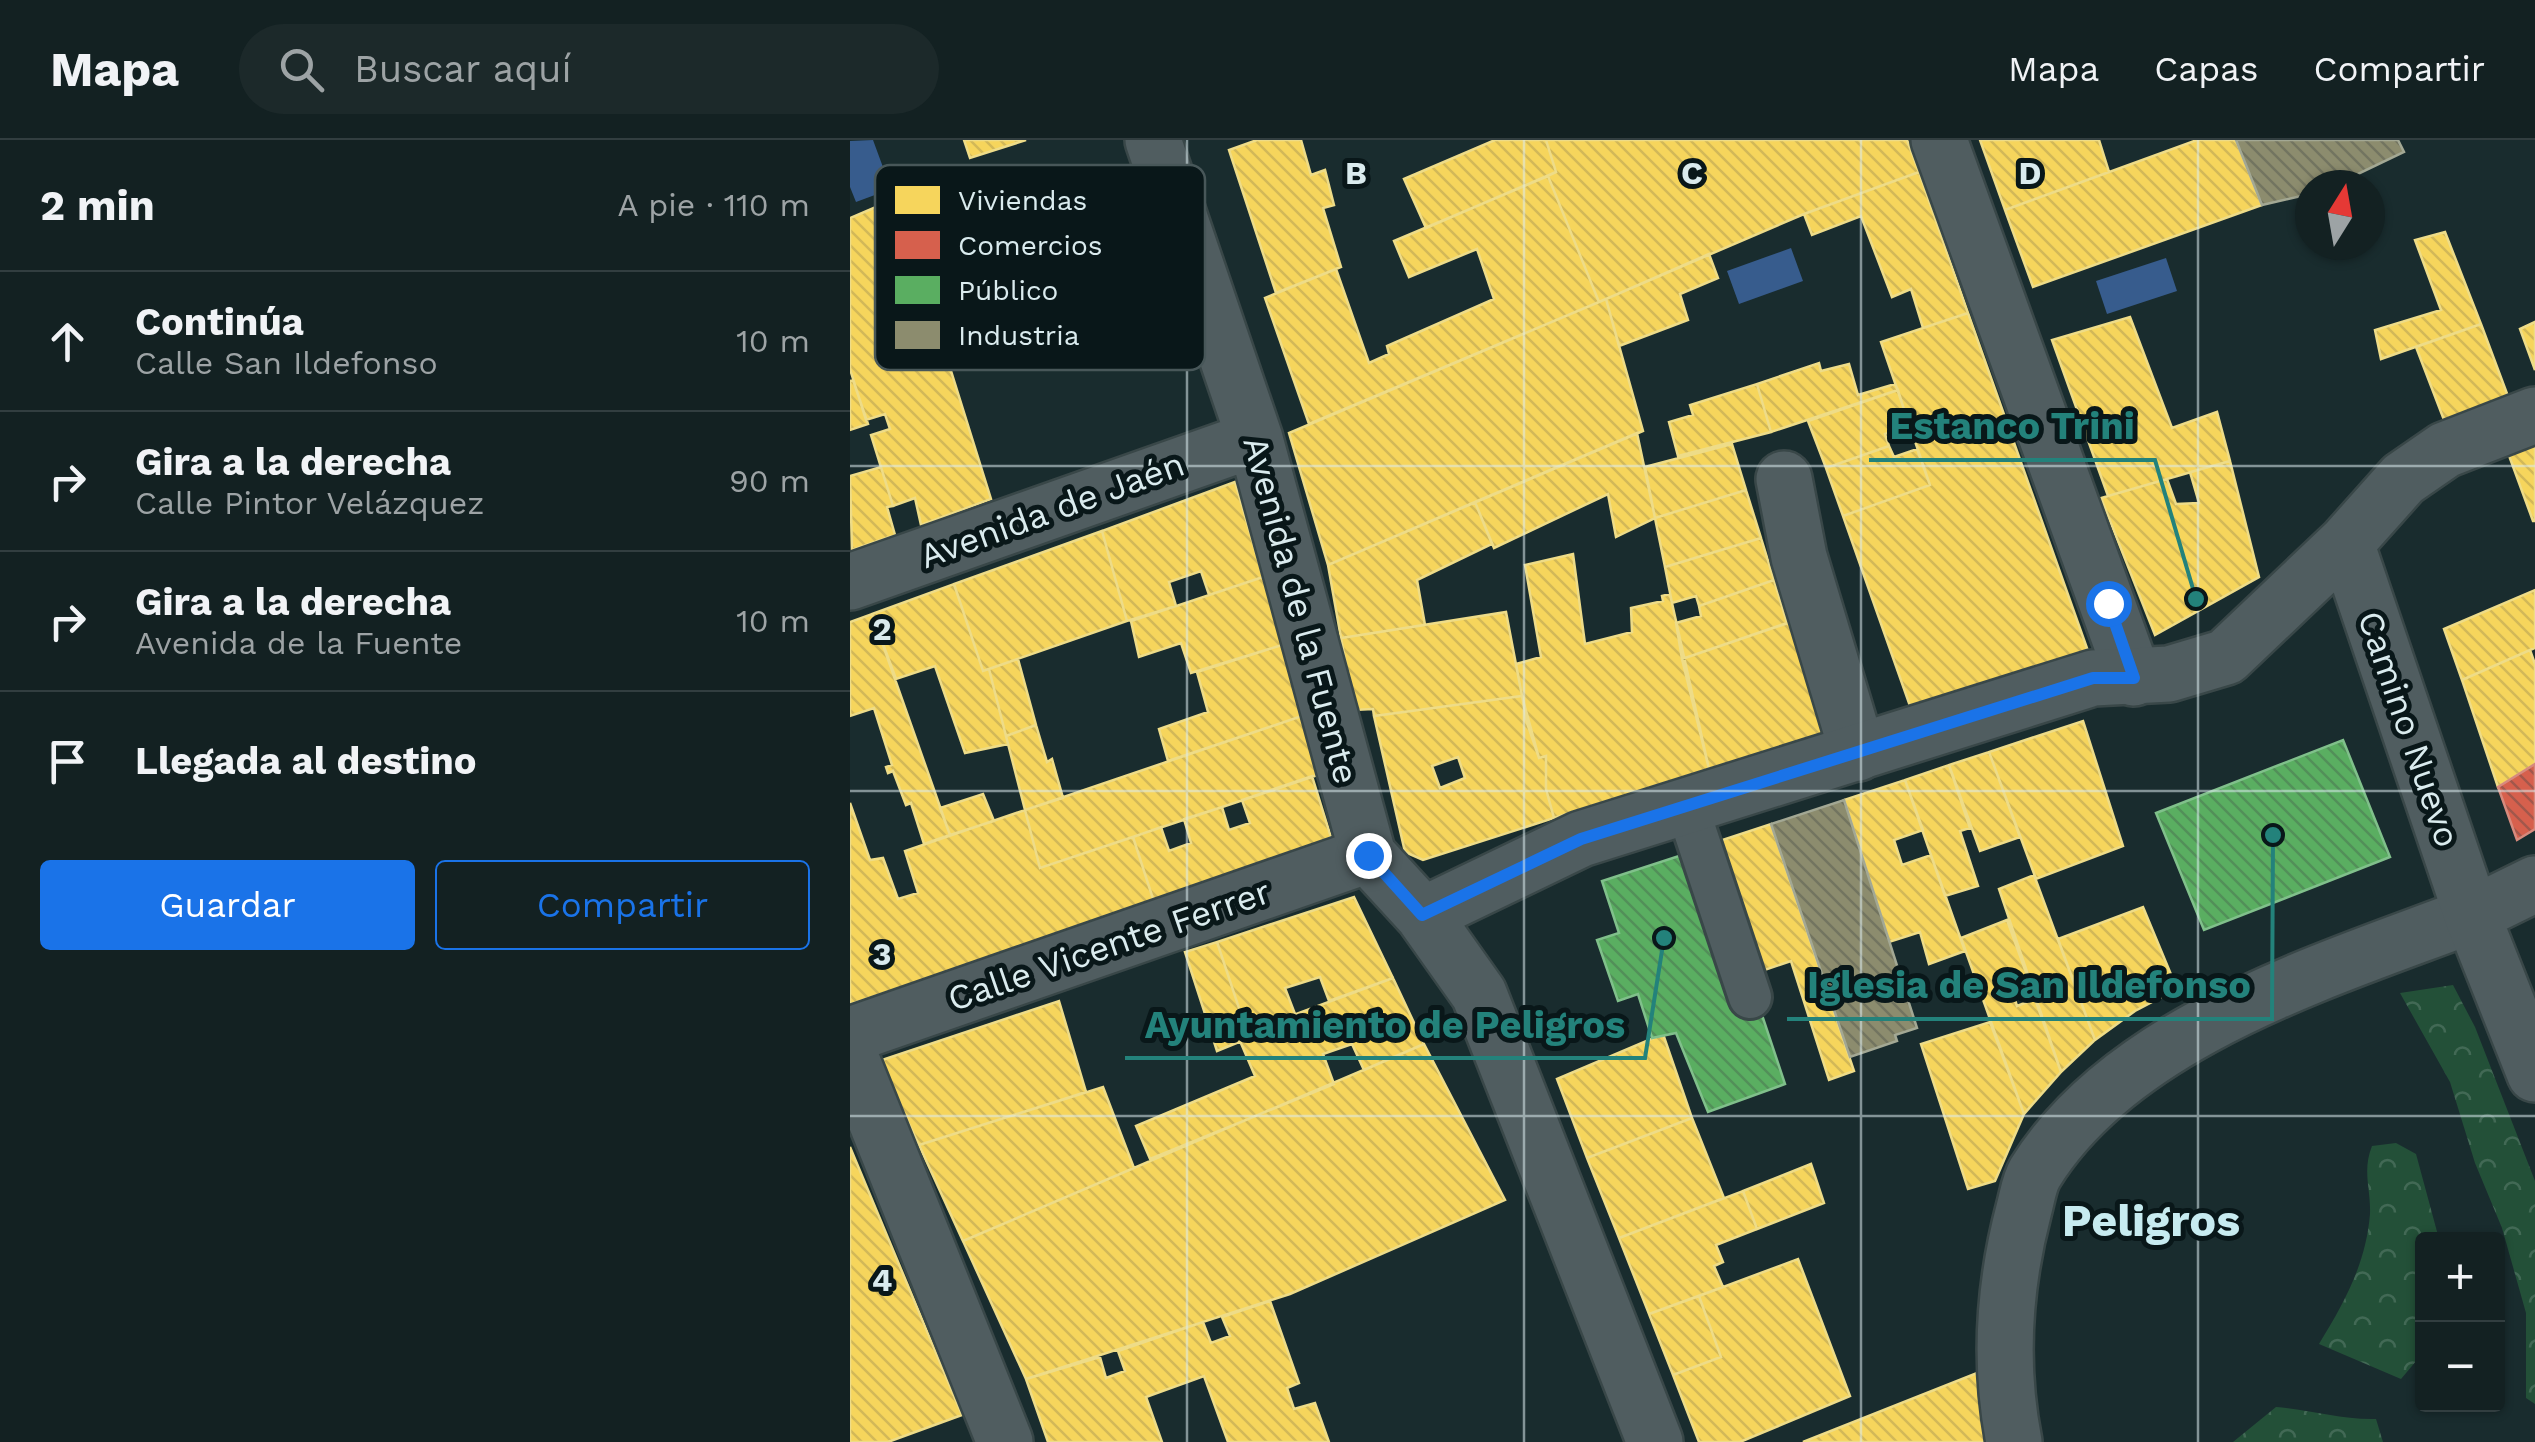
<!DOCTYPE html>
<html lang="es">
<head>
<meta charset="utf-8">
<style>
  :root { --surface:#132122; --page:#1c292a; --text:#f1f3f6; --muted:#9da3a5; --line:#323e40; --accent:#1a73e8 }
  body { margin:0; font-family:"Work Sans",sans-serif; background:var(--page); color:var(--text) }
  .controls { position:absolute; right:30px; bottom:30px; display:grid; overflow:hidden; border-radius:10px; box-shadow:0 2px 8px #0004 }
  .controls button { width:90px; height:90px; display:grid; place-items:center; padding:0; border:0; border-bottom:2px solid var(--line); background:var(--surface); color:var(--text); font:50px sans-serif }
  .compass { position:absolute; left:1445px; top:30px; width:90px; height:90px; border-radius:50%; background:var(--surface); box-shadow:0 2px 8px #0004; rotate:11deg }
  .stop { position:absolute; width:30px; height:30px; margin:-22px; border:8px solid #1a73e8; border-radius:50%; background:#fff }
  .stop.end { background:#1a73e8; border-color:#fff; box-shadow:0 2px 10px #0008 }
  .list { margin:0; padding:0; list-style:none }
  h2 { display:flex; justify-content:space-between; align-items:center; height:130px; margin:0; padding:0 40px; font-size:42px }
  h2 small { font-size:32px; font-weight:400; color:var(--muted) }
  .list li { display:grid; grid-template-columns:65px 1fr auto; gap:30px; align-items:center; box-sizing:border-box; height:140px; padding:0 40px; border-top:2px solid var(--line) }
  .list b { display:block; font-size:38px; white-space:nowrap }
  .list p { margin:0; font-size:32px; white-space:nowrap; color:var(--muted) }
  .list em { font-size:32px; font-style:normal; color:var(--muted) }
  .actions { display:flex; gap:20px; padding:30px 40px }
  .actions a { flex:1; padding:22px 0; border:2px solid var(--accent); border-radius:10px; text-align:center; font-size:35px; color:var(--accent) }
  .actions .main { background:var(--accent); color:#fff }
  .icon { flex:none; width:55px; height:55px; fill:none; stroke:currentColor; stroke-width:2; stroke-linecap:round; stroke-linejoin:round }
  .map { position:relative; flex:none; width:1685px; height:1302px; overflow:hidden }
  header { display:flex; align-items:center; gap:60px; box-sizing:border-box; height:140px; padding:0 50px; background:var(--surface); border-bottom:2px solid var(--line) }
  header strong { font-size:48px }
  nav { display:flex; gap:55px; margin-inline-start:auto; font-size:35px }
  .search { width:700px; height:90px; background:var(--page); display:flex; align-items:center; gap:25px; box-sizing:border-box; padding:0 35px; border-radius:55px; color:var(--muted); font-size:38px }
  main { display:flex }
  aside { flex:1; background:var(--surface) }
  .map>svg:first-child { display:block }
  .park { fill:url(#park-crowns) }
  .water { fill:#375c8d }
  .homes { fill:url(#homes-back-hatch); stroke:#eedc88; stroke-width:2.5; fill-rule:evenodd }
  .shops { fill:url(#shops-back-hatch); stroke:#d78a7d; stroke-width:2.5 }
  .public { fill:url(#public-back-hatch); stroke:#80c08b; stroke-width:2.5 }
  .industry { fill:url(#industry-back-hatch); stroke:#a3a894; stroke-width:2.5 }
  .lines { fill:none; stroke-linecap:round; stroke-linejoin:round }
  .pedestrian-casing { stroke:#394748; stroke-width:48 }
  .minor-casing { stroke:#394748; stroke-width:60 }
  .tertiary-casing { stroke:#394748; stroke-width:60 }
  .pedestrian { stroke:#505d60; stroke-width:42 }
  .minor { stroke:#505d60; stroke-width:55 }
  .tertiary { stroke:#505d60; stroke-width:55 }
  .route { stroke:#1a73e8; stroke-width:12 }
  .grid { fill:none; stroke:#daebee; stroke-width:2.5; stroke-opacity:0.55 }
  .labels { text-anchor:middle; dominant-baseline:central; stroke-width:10; stroke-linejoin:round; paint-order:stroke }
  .street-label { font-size:35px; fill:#daebee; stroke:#091719 }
  .district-label { font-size:45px; font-weight:bold; fill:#c7ebf0; stroke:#091719 }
  .key { fill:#091719; stroke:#485759; stroke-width:2.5 }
  .key-label { font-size:28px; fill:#daebee }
  .grid-label { font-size:32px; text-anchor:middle; font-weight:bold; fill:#daebee; stroke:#091719; stroke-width:10; stroke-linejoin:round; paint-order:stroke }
  .leader { fill:none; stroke:#23827b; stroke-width:4 }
  .callout-dot { fill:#23827b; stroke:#091719; stroke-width:4 }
  .callout-label { font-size:38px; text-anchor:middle; font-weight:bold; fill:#23827b; stroke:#091719; stroke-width:10; stroke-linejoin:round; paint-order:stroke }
</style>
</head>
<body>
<header>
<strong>Mapa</strong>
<div class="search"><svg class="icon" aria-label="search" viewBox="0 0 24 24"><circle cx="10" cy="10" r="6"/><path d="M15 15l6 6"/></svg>Buscar aquí</div>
<nav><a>Mapa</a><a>Capas</a><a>Compartir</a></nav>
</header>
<main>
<aside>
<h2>2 min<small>A pie · 110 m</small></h2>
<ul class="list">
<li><svg class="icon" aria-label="ahead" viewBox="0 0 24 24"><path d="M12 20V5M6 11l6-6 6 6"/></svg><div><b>Continúa</b><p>Calle San Ildefonso</p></div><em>10 m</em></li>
<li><svg class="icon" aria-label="right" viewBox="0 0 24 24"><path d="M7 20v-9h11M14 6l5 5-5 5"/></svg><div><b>Gira a la derecha</b><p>Calle Pintor Velázquez</p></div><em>90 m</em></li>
<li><svg class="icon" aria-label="right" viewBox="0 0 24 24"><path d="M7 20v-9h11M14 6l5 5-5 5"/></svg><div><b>Gira a la derecha</b><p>Avenida de la Fuente</p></div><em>10 m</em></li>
<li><svg class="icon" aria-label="arrive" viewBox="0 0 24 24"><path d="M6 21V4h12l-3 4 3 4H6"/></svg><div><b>Llegada al destino</b></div></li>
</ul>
<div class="actions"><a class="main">Guardar</a><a>Compartir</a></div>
</aside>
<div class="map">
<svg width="1685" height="1302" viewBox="0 0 1685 1302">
  <defs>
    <pattern id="park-crowns" width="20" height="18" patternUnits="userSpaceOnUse" patternTransform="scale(2.5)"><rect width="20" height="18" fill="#235038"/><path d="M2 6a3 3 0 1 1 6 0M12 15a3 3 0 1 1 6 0" fill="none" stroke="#426955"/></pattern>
    <pattern id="homes-back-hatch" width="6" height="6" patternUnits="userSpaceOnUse" patternTransform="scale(2.5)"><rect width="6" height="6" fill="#f6d55c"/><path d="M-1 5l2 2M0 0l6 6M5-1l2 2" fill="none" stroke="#d2b858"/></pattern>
    <pattern id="shops-back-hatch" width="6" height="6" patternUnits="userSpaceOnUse" patternTransform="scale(2.5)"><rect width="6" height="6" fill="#d6604d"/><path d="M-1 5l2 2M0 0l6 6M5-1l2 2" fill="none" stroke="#a2574b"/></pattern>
    <pattern id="public-back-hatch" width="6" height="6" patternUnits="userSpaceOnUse" patternTransform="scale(2.5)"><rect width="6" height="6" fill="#5aae61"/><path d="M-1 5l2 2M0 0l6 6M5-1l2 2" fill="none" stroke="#528f59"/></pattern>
    <pattern id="industry-back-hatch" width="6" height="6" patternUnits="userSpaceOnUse" patternTransform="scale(2.5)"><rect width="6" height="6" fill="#8c8c6e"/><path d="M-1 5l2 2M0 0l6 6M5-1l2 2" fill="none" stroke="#727460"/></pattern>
  </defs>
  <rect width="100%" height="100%" fill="#192c2e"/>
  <path class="park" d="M1603 845 1625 887 1685 1041V1264L1676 1258V1173L1652 1088 1625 1023 1600 942 1550 853Z
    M1546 1003 1566 1014 1589 1099 1572 1100V1214L1551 1239 1469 1204C1494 1163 1516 1124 1520 1074 1521 1049 1512 1031 1522 1006Z
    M1426 1267C1461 1270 1492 1280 1526 1279L1533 1302H1383Z"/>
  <path class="water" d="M23 0 41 49 6 62 0 47V1Z
    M941 108 953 141 889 164 877 131Z
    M1316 118 1327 151 1257 174 1246 141Z"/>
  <path class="homes" d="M114 0H176L120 18Z
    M407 0H451L461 35 475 30 484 65 473 68 491 127 426 153 379 10Z
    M645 0H696L706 32 576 88 554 39Z
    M696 0H1057L1069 32 954 74 749 162 698 36 706 32Z
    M1130 0H1249L1259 32 1155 70Z
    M1347 0H1386L1412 65 1183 147 1155 70Z
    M1069 32 1118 173 1073 188 1061 149 1042 157 1011 76 962 95 954 74Z
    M698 36 749 162 459 284 415 158 486 129 519 223 539 214 537 206 644 159 627 109 559 137 544 101Z
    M47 58 141 359 71 385 65 358 43 366 21 295 40 289 35 274 16 280 0 229V78Z
    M1595 92 1631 184 1531 219 1525 190 1591 170 1565 100Z
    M859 114 868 138 830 154 838 180 769 206 756 159Z
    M756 159 793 291 478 425 439 293Z
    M1118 173 1238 511 1060 566 993 376 1080 345 1031 202Z
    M1280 177 1322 288 1367 272 1380 321 1258 356 1202 200Z
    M1685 182V230L1670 189Z
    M1631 184 1659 259 1594 280 1566 207Z
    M969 223 971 231 999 224 1008 255 1045 244 1048 250 921 292 907 244Z
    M3 240 18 284 0 290V241Z
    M907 244 921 292 828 316 819 282 843 275 840 265Z
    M1048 250 1059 285 1035 294 1039 306 976 328 958 281Z
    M1685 291V381H1683L1654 302Z
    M787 293 805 378 766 397 758 354 644 408 625 362Z
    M882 304 896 350 805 378 795 327Z
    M1039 306 1044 317 1067 309 1080 345 993 376 976 328Z
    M1380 321 1409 437 1305 495 1251 358 1317 339 1326 364 1349 363 1340 332Z
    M31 327 43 366 37 367 45 395 2 410 0 336Z
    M385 342 413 437 359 455 351 431 319 442 326 466 277 481 252 391Z
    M896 350 911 398 815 427 805 378Z
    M625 362 642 404 567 440 575 485 491 498 478 425Z
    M252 391 277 481 133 531 104 444Z
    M911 398 924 440 849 466 846 456 822 463 815 427Z
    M723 414 735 504 782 492 781 468 813 461 812 456 820 454 859 629 704 678 696 649V616L689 618 677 583 666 524 691 517 675 425Z
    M413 437 432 505 341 533 331 503 289 517 281 481Z
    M924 440 937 483 832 519 826 483 851 476 849 466Z
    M104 444 133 531 139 529 158 604 115 613 85 526 46 539 22 474Z
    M1685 450V508L1612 540 1594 489Z
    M656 472 672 556 524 576 523 569 504 570 491 498Z
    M22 474 100 695 74 704 61 663 56 665 43 631 38 633 36 627 42 625 24 568 0 576V482Z
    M941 482 976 593 859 629 832 519Z
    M432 505 452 576 318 621 309 589 358 572 347 532Z
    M1680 510 1685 524V624L1648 647 1612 540Z
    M168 519 186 585 156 596 139 529Z
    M672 556 689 618 696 616V649L704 678 573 720 555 712 524 576ZM608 617 615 638 590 648 582 626Z
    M452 576 468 635 190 728 175 670Z
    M1233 581 1273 706 1186 739 1139 612Z
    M186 585 197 622 202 619 213 658 175 670 156 596Z
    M1139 612 1170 697 1130 711 1099 625Z
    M1099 625 1120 688 1110 691 1128 746 1095 756 1055 640Z
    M462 636 484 707 305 765 283 697 311 687 319 711 341 703 334 679 372 667 379 690 400 683 392 660Z
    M1055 640 1073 690 1044 700 1052 725 1081 715 1115 811 1079 824 1070 792 1039 802 994 660Z
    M133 654 144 681 100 695 90 668Z
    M0 663 20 720 33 718 48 759 68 753 55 711 175 670 190 728 283 697 305 765 0 864Z
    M921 684 1004 931 979 940 941 821 900 835 857 705Z
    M1184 735 1245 900 1211 932 1149 749Z
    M504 757 543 838 479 861 470 837 435 848 445 874 430 880 433 892 400 901 367 802Z
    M1293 767 1327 849 1285 871 1245 900 1208 799Z
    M1157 780 1178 838 1160 845 1167 866 1185 859 1211 932 1174 974 1111 798Z
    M367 802 399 898 367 911 335 812Z
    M543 838 574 904 514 930 502 904 473 914 484 944 300 1019 286 986 405 936 390 901 433 892 430 880Z
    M209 861 236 952 69 1005 29 921Z
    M1140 882 1174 974 1145 1041 1118 1049 1071 904Z
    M813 894 842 978 737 1018 707 939Z
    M574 904 655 1060 440 1154 176 1239 113 1101Z
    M253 947 284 1028 113 1101 69 1005Z
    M842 978 874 1058 769 1098 737 1018Z
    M0 1007 112 1275 38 1302H0Z
    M961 1024 974 1063 907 1089 893 1051Z
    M893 1051 907 1089 866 1105 873 1122 864 1126 873 1147 799 1174 769 1098Z
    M948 1119 1000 1256 890 1302H849L823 1235 871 1217 849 1156Z
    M849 1156 871 1217 823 1235 799 1174Z
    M420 1161 449 1243 437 1248 444 1269 465 1263 479 1302H378L354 1236 296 1257 312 1302H198L176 1239 250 1217 256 1238 275 1231 268 1211 353 1182 361 1203 380 1196 372 1177Z
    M1127 1233 1137 1302H953Z"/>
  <path class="shops" d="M1685 624V689L1667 700 1648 647Z"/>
  <path class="public" d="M1493 600 1540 717 1354 790 1306 673Z
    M835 714 908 863 935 944 858 972 826 893 802 898 788 854 768 861 747 800 769 793 752 741Z"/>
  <path class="industry" d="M1386 0H1548L1554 12 1485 45H1460V54L1412 65Z
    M994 660 1067 888 1045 895 1047 901 1000 917 921 684Z"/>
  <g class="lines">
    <defs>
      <path id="pedestrian" d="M837 667 900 857"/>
      <path id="minor" d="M1089 0 1284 538
        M934 339 949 417 1008 613
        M0 895 518 715
        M0 916 155 1302
        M1164 1302C1149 1225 1154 1145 1174 1069 1177 1058 1179 1043 1185 1033 1272 892 1475 831 1622 775"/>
      <path id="tertiary" d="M303 0 405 299 518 715 573 775 629 854 805 1302
        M1496 403 1622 775 1685 934
        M0 442 405 299
        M573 775 731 699 1243 538 1319 534 1376 517 1496 403 1553 339 1595 310 1685 275
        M1622 775 1685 744"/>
    </defs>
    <use href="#pedestrian" class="pedestrian-casing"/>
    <use href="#minor" class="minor-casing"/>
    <use href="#tertiary" class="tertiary-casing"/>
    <use href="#pedestrian" class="pedestrian"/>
    <use href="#minor" class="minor"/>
    <use href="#tertiary" class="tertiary"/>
  </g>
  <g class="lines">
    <path class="route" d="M518 715 572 775 731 699 1243 538H1284L1258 463"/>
  </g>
  <path class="grid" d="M337 0V1302M674 0V1302M1011 0V1302M1348 0V1302M0 326H1685M0 651H1685M0 976H1685"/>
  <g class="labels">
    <g class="street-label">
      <text transform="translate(202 370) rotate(-20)">Avenida de Jaén</text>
      <text transform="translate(451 470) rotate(75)">Avenida de la Fuente</text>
      <text transform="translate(1559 589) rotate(71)">Camino Nuevo</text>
      <text transform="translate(259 805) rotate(-19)">Calle Vicente Ferrer</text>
    </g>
    <g class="district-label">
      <text x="1301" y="1080">Peligros</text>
    </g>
  </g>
  <rect x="25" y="25" width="330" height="205" rx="15" class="key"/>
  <rect x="45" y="46" width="45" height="28" fill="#f6d55c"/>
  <rect x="45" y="91" width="45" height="28" fill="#d6604d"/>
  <rect x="45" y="136" width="45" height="28" fill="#5aae61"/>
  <rect x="45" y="181" width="45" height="28" fill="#8c8c6e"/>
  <g class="key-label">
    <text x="108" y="70">Viviendas</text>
    <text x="108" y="115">Comercios</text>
    <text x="108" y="160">Público</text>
    <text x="108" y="205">Industria</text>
  </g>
  <g class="grid-label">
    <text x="506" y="44">B</text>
    <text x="842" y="44">C</text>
    <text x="1180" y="44">D</text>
    <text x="32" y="500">2</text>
    <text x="32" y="825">3</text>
    <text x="32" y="1151">4</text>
  </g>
  <path class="leader" d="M1346 459L1305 320H1019M1423 695L1422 879H937M814 798L795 918H275"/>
  <g class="callout-dot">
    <circle cx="1346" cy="459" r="10"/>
    <circle cx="1423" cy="695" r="10"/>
    <circle cx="814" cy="798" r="10"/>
  </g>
  <g class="callout-label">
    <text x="1162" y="299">Estanco Trini</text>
    <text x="1179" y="858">Iglesia de San Ildefonso</text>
    <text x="535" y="898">Ayuntamiento de Peligros</text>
  </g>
</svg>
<div class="controls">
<button>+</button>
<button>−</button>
</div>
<svg class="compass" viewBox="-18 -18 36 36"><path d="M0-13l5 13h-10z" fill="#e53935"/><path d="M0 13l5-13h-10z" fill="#9da3a5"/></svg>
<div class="stop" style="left:1258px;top:463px"></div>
<div class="stop end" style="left:518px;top:715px"></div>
</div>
</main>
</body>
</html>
